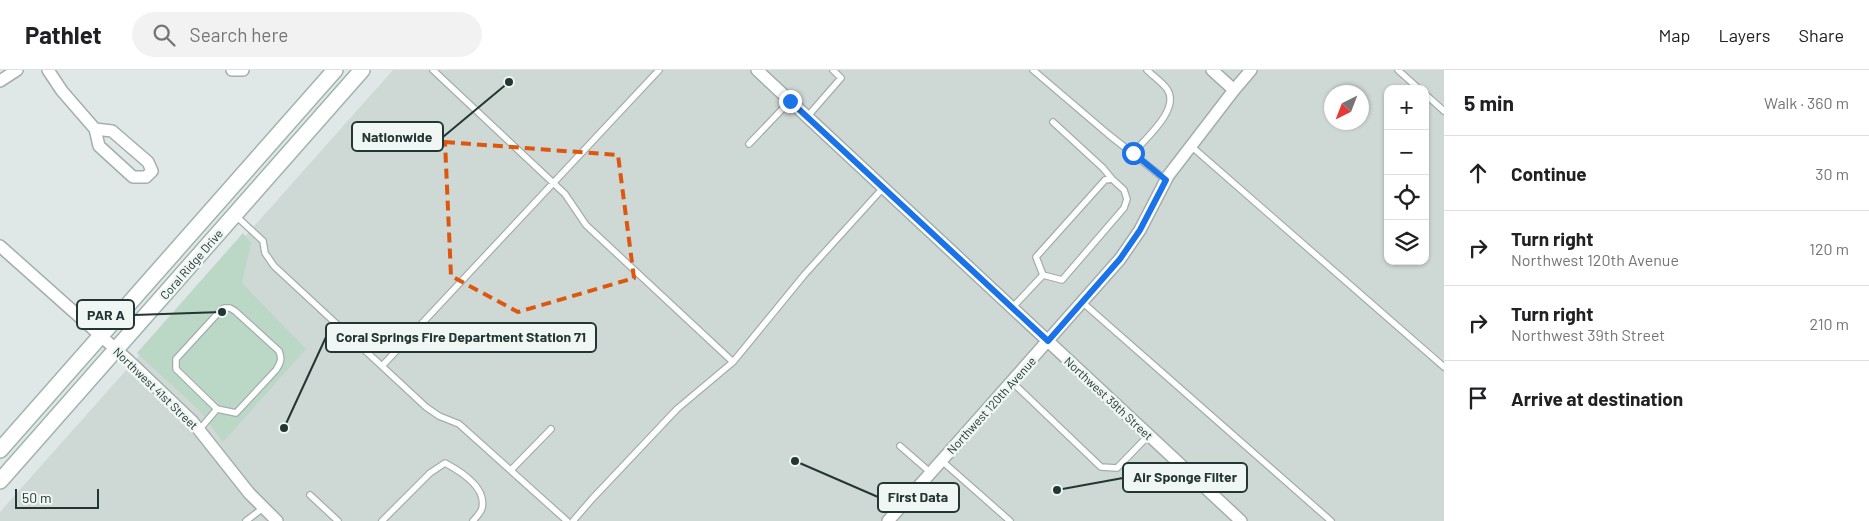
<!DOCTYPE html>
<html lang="en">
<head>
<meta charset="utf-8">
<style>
  :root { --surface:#fff; --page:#f2f2f2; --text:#202124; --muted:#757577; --line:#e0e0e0 }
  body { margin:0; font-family:Barlow,sans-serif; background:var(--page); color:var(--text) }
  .controls { position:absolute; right:15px; top:15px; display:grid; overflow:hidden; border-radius:10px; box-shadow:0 1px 4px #0004 }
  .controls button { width:45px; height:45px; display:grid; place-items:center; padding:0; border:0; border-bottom:1px solid var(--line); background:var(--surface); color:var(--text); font:25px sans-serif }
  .compass { position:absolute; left:1324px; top:15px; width:45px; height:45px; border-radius:50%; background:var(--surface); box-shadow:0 1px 4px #0004; rotate:222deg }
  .scale { position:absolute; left:15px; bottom:12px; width:84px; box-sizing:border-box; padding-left:5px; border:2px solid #223633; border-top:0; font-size:14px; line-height:18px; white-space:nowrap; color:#223633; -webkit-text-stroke:4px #eff6f3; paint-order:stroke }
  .stop { position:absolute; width:15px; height:15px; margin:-11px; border:4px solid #1a73e8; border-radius:50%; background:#fff }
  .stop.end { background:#1a73e8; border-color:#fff; box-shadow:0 1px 5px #0008 }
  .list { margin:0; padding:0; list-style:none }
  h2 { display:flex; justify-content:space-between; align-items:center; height:65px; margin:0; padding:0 20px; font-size:21px }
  h2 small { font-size:16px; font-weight:400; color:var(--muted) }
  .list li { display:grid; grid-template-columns:32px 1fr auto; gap:15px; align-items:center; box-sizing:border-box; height:75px; padding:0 20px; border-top:1px solid var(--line) }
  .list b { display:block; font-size:19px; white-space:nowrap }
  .list p { margin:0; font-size:16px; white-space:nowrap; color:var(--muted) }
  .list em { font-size:16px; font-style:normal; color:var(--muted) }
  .icon { flex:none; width:28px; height:28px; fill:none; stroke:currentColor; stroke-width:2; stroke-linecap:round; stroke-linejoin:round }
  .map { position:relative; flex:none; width:1444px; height:451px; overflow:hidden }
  header { display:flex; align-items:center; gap:30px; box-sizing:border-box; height:70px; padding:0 25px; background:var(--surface); border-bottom:1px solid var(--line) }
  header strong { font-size:24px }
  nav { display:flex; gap:28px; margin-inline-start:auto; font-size:18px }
  .search { width:350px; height:45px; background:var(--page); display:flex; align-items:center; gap:12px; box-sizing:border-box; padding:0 18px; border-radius:28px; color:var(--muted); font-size:19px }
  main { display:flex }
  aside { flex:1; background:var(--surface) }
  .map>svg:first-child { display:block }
  .built { fill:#ced8d5; fill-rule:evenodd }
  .green { fill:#bbd7c6 }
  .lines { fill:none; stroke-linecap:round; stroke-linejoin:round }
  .lane-casing { stroke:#a3afad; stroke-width:8 }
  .street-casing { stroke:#a3afad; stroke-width:14 }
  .secondary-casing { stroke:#a0b3ae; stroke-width:18 }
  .lane { stroke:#fff; stroke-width:5.5 }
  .street { stroke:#fff; stroke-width:11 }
  .secondary { stroke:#fff; stroke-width:15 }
  .route { stroke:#1a73e8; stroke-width:6 }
  .marked { fill:none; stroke:#de570e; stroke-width:4; stroke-dasharray:10 6; stroke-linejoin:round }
  .labels { text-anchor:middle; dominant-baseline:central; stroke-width:5; stroke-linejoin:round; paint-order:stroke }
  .street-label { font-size:12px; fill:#223633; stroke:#eff6f3 }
  .leader { fill:none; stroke:#223633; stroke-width:2 }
  .callout-dot { fill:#223633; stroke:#eff6f3; stroke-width:2 }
  .callout { fill:#eff6f3; stroke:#223633; stroke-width:2 }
  .callout-label { font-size:14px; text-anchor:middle; font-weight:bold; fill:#223633 }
</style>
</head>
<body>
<header>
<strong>Pathlet</strong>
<div class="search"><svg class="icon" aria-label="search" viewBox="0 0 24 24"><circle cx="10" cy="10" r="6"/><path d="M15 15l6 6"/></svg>Search here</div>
<nav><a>Map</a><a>Layers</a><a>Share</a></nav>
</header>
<main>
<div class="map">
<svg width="1444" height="451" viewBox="0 0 1444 451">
  <rect width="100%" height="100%" fill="#dfe8e6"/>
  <path class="built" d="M393 0H1444V451H0V442ZM1388 19H1425V191H1388ZM1332 22H1362V52H1332Z"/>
  <path class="green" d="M243 163 251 173 242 213 306 279 223 372 199 340 137 283Z"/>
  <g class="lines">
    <defs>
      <path id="lane" d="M433 0 565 124 586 155 733 292
        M1033 0 1108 64 1166 110
        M1398 0 1419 19
        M1425 24 1444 41
        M807 47 841 8 833 0
        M1053 52 1103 98 1112 109
        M749 74 790 31
        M1191 76 1444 297
        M1133 83C1145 69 1181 39 1167 19 1162 12 1153 6 1147 0
        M236 146 263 171 265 183 274 196 426 337 439 346 459 354 567 451
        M1082 232 1331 451
        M224 238H230L235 241 279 281C282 289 281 292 276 300L236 343 217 339 179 302 176 299V289L220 241Z
        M1012 238 1043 205 1036 187 1105 110 1112 109 1124 120 1127 129 1124 138 1062 210 1043 205
        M383 295 659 0
        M1012 312 1101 397 1117 398 1149 365
        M199 360 217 339
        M900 376 931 403
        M942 391 1010 451
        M511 400 551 359
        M310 425 338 451
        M246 451 263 438
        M382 451 430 403 445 393C460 401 487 417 482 438 481 443 476 447 473 451
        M573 451 592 429 677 339 733 292 805 204 883 118"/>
      <path id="street" d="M48 0 62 21 95 59 99 76 133 107H146L152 101 148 92 112 61 95 59
        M232 0H243
        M757 0 1241 451
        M1212 0 1234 20
        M0 11 17 0
        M0 176 129 291 192 351 249 423 277 451
        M888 451 1120 189 1140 160 1168 106 1234 20 1251 0"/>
      <path id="secondary" d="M0 380 335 0
        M0 411 362 0"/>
    </defs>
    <use href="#lane" class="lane-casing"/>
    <use href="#street" class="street-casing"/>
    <use href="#secondary" class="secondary-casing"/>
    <use href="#lane" class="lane"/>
    <use href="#street" class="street"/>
    <use href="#secondary" class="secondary"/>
  </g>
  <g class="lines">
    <path class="route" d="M790 31 1048 271 1120 189 1140 160 1166 110 1133 83"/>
  </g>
  <path class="marked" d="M445 72 618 85 634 208 518 242 451 206Z"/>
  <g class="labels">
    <g class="street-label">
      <text transform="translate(191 194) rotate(-49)">Coral Ridge Drive</text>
      <text transform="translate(156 318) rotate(44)">Northwest 41st Street</text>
      <text transform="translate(1109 328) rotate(43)">Northwest 39th Street</text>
      <text transform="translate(991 335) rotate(-48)">Northwest 120th Avenue</text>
    </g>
  </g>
  <path class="leader" d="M509 12L443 67M222 242L134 245M284 358L326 267M1057 420L1123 408M795 391L878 427"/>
  <g class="callout-dot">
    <circle cx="509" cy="12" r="5"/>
    <circle cx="222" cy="242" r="5"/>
    <circle cx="284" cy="358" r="5"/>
    <circle cx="1057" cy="420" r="5"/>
    <circle cx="795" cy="391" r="5"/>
  </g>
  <g class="callout">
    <rect x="352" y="52" width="91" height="29" rx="5"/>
    <rect x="77" y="230" width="57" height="29" rx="5"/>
    <rect x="326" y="253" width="270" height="29" rx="5"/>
    <rect x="1123" y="393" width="124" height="29" rx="5"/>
    <rect x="878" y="413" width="81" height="29" rx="5"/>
  </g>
  <g class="callout-label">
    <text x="397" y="72">Nationwide</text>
    <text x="106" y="250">PAR A</text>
    <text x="461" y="272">Coral Springs Fire Department Station 71</text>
    <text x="1185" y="412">Air Sponge Filter</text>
    <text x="918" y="432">First Data</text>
  </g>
</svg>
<div class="controls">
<button>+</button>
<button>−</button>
<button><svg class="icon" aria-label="locate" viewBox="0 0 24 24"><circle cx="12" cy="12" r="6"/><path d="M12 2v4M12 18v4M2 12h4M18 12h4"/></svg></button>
<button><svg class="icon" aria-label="layers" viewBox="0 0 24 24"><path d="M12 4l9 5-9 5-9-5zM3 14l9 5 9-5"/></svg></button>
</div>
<svg class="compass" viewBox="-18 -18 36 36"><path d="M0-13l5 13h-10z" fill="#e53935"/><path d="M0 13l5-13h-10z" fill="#757577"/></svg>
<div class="scale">50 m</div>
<div class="stop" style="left:1133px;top:83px"></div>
<div class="stop end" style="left:790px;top:31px"></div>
</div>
<aside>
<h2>5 min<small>Walk · 360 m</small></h2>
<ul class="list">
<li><svg class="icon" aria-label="ahead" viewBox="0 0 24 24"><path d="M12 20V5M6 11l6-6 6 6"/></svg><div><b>Continue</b></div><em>30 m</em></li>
<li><svg class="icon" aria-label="right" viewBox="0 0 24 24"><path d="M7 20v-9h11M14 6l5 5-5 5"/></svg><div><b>Turn right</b><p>Northwest 120th Avenue</p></div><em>120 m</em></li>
<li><svg class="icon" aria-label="right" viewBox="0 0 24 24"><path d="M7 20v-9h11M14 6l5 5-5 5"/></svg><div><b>Turn right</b><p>Northwest 39th Street</p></div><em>210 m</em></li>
<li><svg class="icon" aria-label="arrive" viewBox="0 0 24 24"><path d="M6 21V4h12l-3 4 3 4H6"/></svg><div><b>Arrive at destination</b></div></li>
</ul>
</aside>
</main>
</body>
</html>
